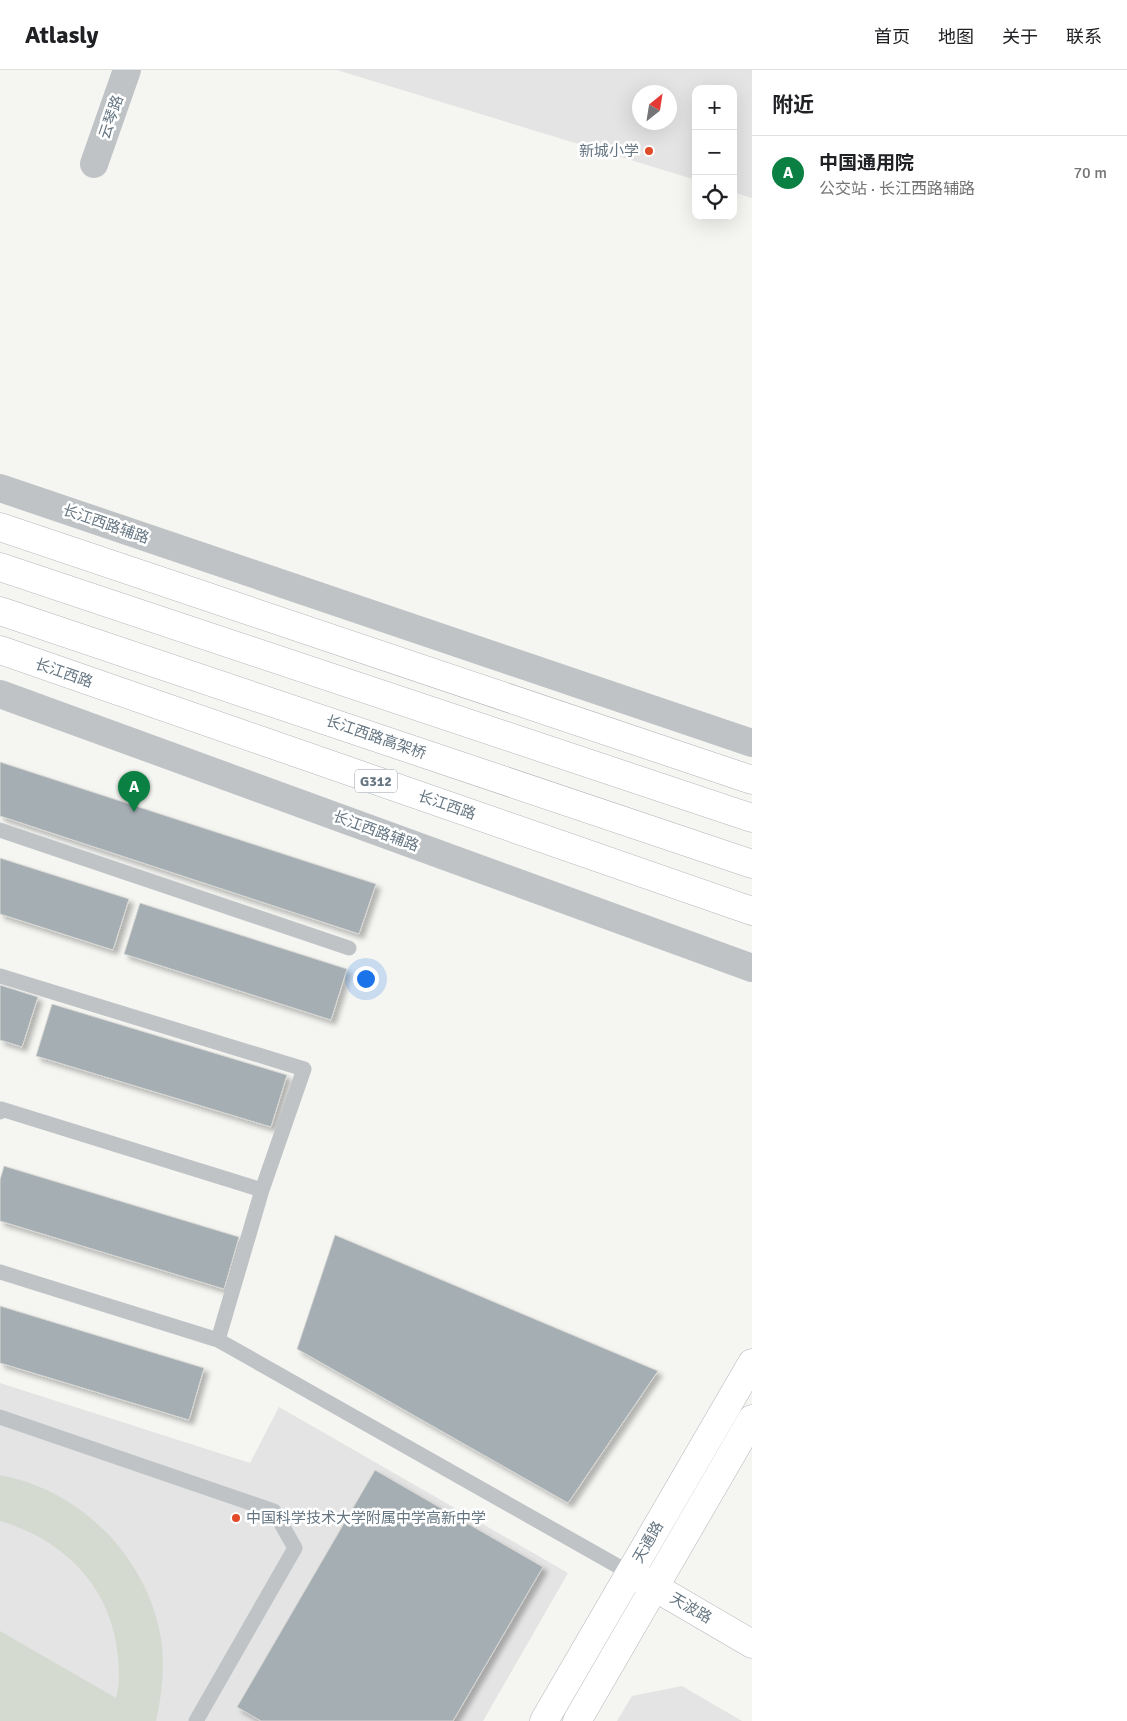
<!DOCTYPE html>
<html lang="zh">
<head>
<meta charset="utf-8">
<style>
  :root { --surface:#fff; --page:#f2f2f2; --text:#202124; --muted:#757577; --line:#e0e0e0; --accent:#0b8043 }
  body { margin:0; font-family:Signika,"Noto Sans SC",sans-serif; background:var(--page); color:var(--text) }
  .controls { position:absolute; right:15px; top:15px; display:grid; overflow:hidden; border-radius:10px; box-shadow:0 5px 20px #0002 }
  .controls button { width:45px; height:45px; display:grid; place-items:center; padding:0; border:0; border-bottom:1px solid var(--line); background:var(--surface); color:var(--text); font:25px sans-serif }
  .compass { position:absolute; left:632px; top:15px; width:45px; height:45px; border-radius:50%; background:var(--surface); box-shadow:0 5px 20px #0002; rotate:30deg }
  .you { position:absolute; left:365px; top:908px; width:18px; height:18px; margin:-12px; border:4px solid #fff; border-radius:50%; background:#1a73e8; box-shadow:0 0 0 8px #1a73e833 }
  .badge { display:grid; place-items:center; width:32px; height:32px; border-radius:50%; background:var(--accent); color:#fff; font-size:16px; font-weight:700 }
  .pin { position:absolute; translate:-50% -41px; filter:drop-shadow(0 1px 2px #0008) }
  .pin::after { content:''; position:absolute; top:26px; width:18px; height:15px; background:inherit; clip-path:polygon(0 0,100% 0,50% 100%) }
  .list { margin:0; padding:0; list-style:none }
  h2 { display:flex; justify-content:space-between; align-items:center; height:65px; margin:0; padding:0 20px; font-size:21px }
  h2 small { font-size:16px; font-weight:400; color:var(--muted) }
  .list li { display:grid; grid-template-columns:32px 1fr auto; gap:15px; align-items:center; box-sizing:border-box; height:75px; padding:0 20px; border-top:1px solid var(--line) }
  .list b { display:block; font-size:19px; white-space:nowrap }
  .list p { margin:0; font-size:16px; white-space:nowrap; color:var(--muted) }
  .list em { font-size:16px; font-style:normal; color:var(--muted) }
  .icon { flex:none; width:28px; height:28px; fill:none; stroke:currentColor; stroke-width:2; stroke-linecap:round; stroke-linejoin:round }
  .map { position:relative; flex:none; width:752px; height:1651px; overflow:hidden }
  header { display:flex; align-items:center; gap:30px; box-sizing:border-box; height:70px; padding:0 25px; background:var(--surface); border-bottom:1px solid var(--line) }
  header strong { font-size:24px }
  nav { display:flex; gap:28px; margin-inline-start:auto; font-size:18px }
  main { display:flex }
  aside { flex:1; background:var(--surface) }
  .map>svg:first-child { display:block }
  .built { fill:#e3e4e3; fill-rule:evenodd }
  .green { fill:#d5dad1 }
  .building { fill:#a5aeb3; stroke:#d7d7d4; filter:url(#shadow) }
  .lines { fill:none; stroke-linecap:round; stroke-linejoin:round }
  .secondary-casing { stroke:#b1b7bb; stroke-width:29 }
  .highway-casing { stroke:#b2b6b9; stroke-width:29 }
  .lane { stroke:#bfc3c6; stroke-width:15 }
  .street { stroke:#bfc3c6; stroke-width:28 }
  .secondary { stroke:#fff; stroke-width:28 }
  .highway { stroke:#fff; stroke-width:28 }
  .poi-dot { fill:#e14b27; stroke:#fff; stroke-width:2 }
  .labels { text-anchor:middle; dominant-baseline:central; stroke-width:5; stroke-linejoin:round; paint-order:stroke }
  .shield { fill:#fff; stroke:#939fa8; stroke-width:1 }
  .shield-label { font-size:14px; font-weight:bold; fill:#657682 }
  .street-label { font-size:15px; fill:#657682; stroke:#fff }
  .poi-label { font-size:15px; fill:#657682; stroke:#fff; text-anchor:end }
</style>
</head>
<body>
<header>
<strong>Atlasly</strong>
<nav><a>首页</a><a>地图</a><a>关于</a><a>联系</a></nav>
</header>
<main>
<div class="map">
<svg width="752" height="1651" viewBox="0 0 752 1651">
  <defs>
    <filter id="shadow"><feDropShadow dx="4.5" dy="4.5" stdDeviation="2.5" flood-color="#0004"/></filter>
  </defs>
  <rect width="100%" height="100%" fill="#f5f5f2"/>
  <path class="built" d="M337 0H752V128L733 122V19H696V110ZM640 22H670V52H640Z
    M0 1313 250 1393 279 1337 568 1503 483 1651H0Z
    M682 1616 742 1651H617L632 1626Z"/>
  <path class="green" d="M0 1405C81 1420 147 1487 161 1568 165 1595 162 1624 156 1651H0V1561L116 1628C120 1615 119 1600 118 1587 112 1518 65 1470 0 1451Z"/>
  <path class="building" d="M0 692 376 814 359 864 0 746Z
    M0 788 129 829 113 880 0 844Z
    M140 833 347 899 331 950 124 884Z
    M0 915 38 927 22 977 0 970Z
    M52 934 287 1005 271 1057 36 986Z
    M4 1096 239 1167 224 1219 0 1151V1110Z
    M335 1165 658 1301 568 1433 297 1279Z
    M0 1236 204 1298 189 1350 0 1293Z
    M375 1400 543 1497 453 1651H261L237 1637Z"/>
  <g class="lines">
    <defs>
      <path id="secondary" d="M639 1508 752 1574
        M544 1651 752 1293
        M577 1651 752 1349"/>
      <path id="highway" d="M0 457 752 710
        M0 497 752 748
        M0 541 752 794
        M0 580 752 841"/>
    </defs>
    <use href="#secondary" class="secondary-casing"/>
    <use href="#highway" class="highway-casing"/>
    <path class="lane" d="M0 760 349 878
      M0 906 304 999 262 1120
      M0 1042 1 1039 262 1120 218 1270
      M0 1202 218 1270 630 1503
      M0 1347 274 1441 295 1478 196 1651"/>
    <path class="street" d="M94 94 127 0
      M0 418 752 673
      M0 624 752 898"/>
    <use href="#secondary" class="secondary"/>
    <use href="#highway" class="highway"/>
  </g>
  <g class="poi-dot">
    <circle cx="649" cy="81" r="5"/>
    <circle cx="236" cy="1448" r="5"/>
  </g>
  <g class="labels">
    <rect class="shield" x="355" y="699.5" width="42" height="23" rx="4"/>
    <g class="shield-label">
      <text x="376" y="711">G312</text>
    </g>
    <g class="street-label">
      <text transform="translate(111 47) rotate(-71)">云琴路</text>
      <text transform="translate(106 454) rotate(19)">长江西路辅路</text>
      <text transform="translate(64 603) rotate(19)">长江西路</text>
      <text transform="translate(376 667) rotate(19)">长江西路高架桥</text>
      <text transform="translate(447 735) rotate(19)">长江西路</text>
      <text transform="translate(376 761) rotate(20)">长江西路辅路</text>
      <text transform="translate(648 1472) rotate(-60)">天通路</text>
      <text transform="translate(691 1538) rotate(30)">天波路</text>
    </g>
    <g class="poi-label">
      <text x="639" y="81">新城小学</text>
      <text x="246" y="1448" text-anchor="start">中国科学技术大学附属中学高新中学</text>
    </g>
  </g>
</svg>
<div class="controls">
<button>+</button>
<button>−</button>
<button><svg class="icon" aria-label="locate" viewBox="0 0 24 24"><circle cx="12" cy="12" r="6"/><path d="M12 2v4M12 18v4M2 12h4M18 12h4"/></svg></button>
</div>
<svg class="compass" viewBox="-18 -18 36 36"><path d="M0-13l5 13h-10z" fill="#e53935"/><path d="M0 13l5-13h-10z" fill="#757577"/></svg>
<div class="you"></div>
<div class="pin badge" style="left:134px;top:742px">A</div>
</div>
<aside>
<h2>附近<small></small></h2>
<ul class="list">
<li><span class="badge">A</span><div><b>中国通用院</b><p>公交站 · 长江西路辅路</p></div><em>70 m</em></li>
</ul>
</aside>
</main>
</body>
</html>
